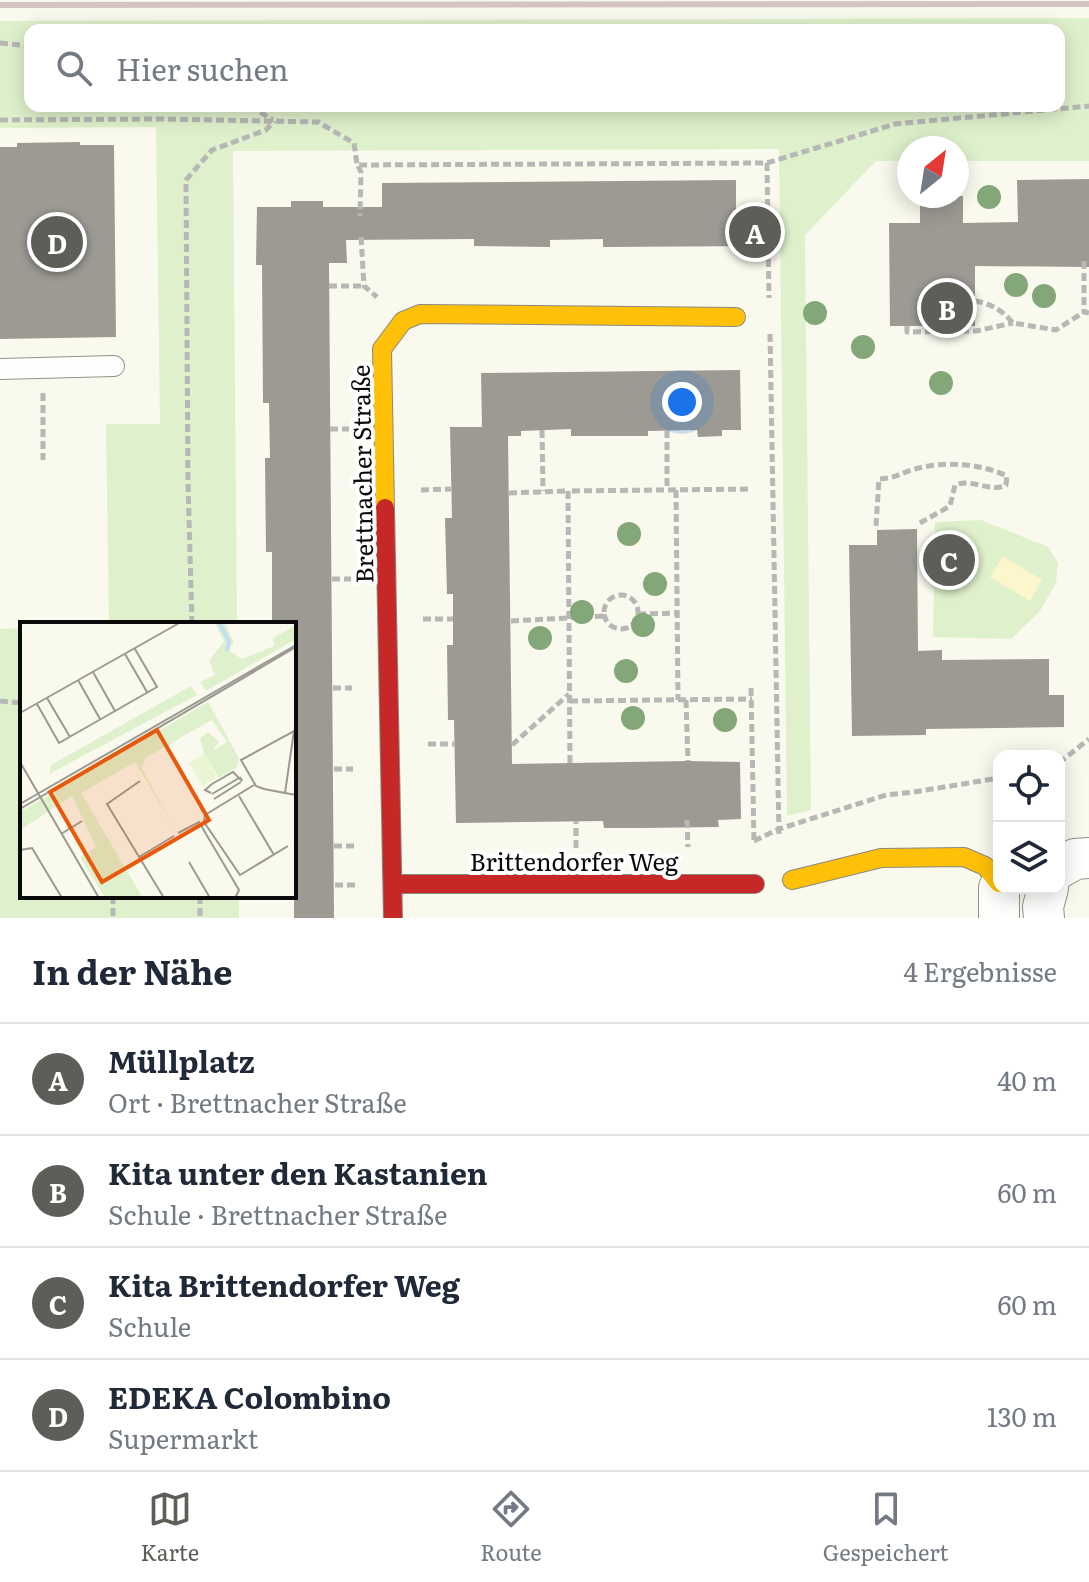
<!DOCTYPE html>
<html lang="de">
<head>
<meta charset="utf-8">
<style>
  :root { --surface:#fff; --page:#f6f6f7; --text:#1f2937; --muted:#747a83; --line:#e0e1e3; --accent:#5e5e59 }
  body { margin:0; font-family:Literata,serif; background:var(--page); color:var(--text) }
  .controls { position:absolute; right:24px; bottom:24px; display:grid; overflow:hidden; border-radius:16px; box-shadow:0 4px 20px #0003 }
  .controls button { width:72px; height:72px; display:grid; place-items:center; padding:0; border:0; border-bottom:2px solid var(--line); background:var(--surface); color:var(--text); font:40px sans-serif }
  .compass { position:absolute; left:897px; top:136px; width:72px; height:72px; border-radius:50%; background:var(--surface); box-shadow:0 4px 20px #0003; rotate:30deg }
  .you { position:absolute; left:682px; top:402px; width:28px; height:28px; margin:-20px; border:6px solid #fff; border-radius:50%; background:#1a73e8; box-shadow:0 0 0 12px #1a73e833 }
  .badge { display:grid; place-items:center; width:52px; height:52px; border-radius:50%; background:var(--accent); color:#fff; font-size:26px; font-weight:700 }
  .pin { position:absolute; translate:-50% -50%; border:4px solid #fff; box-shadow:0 2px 8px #0006 }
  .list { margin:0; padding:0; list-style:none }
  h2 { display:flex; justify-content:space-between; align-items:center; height:104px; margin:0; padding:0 32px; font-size:34px }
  h2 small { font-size:26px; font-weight:400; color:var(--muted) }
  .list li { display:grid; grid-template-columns:52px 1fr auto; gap:24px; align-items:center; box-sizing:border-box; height:112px; padding:0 32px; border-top:2px solid var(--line) }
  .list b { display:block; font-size:30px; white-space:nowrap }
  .list p { margin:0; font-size:26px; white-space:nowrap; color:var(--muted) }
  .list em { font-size:26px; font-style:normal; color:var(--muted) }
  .icon { flex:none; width:44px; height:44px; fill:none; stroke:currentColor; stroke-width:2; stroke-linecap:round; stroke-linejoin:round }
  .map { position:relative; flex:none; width:1089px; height:918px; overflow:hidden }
  .search { position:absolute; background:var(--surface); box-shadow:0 4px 20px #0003; left:24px; right:24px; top:24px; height:88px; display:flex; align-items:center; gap:20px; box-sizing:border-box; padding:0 28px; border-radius:16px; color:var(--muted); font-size:30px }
  .sheet { height:552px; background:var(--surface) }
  nav { display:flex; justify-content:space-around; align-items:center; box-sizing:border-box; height:112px; border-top:2px solid var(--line); background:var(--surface); font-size:22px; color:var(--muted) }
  nav a { display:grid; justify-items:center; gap:4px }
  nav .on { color:var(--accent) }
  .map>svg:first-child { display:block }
  .green { fill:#dff1cc; fill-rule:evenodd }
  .sand { fill:#fcf6cc }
  .building { fill:#9c9a93 }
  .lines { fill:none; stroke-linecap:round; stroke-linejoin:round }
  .lane-casing { stroke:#92928c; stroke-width:22 }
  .street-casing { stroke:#92928c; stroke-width:42 }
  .slow-casing { stroke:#898883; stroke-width:20 }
  .jam-casing { stroke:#898883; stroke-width:20 }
  .path { stroke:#b7b7b5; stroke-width:5; stroke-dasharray:8 4; stroke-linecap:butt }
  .lane { stroke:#fefefc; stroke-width:20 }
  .street { stroke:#fefefc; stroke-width:40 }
  .slow { stroke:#ffc107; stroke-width:18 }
  .jam { stroke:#c62828; stroke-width:18 }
  .rail { stroke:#d6c4c2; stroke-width:6 }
  .tree { fill:#83a778 }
  .labels { text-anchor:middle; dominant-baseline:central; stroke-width:8; stroke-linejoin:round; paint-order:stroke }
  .street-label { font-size:24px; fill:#0a0a0a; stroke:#fff }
  .inset-river { fill:none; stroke:#c2def5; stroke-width:4 }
  .inset-road { fill:none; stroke:#9a9992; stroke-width:2 }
  .view { fill:#e8590c; fill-opacity:0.15; stroke:#e8590c; stroke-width:4 }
  .inset-edge { fill:none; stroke:#0a0a0a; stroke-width:4 }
</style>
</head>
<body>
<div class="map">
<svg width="1089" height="918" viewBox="0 0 1089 918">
  <rect width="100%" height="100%" fill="#faf9ed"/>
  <path class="green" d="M1089 18V161H957V148H909V161H876L805 235 811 810 787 816 779 149 233 151 237 624H109L106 424H160L156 127 0 128V21ZM30 30H1059V106H30Z
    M981 520 1048 547 1058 563 1056 583 1040 611 1011 639 933 637 935 522Z
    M22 628V896H239V918H0V629Z"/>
  <path class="sand" d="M1003 556 1042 580 1030 601 990 577Z"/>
  <path class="building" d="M80 142V145H114L116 337 0 339V147H17V143Z
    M1089 179V267L975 266V326H890L889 223H920V196H963V223L1018 222 1017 180Z
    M736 180V213L762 214V246L603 247V239L550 240V247L474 246V239L346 240 347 263H329L334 918H294V624H272V552H266L265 458H270L269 403H263L262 265H256L257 207H291V201H323V207H382V183Z
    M740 370 741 430H722V436L698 437 697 430 648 431V436H571V429L521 431V436H508L512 764 688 761 740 762 741 819 718 820 719 827 640 828H604L603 821 456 823 454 720H448L447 645H453V594H447L445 518H452L450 427H482L481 373Z
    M917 529 918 651 942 650V660L1049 659V695H1064V727L926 729V735L852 736 849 545H877V530Z"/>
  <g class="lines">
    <defs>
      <path id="lane" d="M0 369 114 366"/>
      <path id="street" d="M1059 868 1075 859 1089 858
        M999 918V888
        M1044 918 1043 907 1048 888"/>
      <path id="slow" d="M385 508 382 349 403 321 420 314 736 317
        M792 880 881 858 964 857 985 866 999 883"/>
      <path id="jam" d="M385 508 393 918
        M393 884H755"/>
    </defs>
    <use href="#lane" class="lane-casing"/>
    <use href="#street" class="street-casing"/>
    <use href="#slow" class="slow-casing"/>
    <use href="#jam" class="jam-casing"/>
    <path class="path" d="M0 43 30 46
      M250 106 273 120
      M0 120 160 119 318 122 354 143 357 165 767 163 895 124 1089 106
      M767 163 769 298
      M358 166 361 172 360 216
      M361 237 364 286 377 297
      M1084 261V312L1089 313
      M329 286H364
      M975 301C990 303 1003 311 1013 323L1056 330 1084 312
      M907 326V332L976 331 1013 323
      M770 334 779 836
      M43 393V460
      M330 429H349
      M542 430 543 491
      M667 430V490
      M421 490 451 489
      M676 490 678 700
      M509 493 568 491
      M876 526 879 479C897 478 900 473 915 469 944 461 979 463 1007 476L1006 485C990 493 973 478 955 485L950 506 920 523
      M332 579H351
      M604 612a17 17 0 1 1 34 0a17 17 0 1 1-34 0Z
      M638 614 677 613
      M423 619H453
      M511 621 604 616
      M192 624 188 483 186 180 212 150 266 130 274 121
      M333 688H352
      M751 688 754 842
      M686 700 688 761
      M0 701 22 703
      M570 701 752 699
      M428 744H455
      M512 745 569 694
      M570 763 568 491 752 489
      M1059 763 1089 739
      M334 769H353
      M687 820 688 847
      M754 841 779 829 886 795 914 792 999 778
      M334 846H357
      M576 848V821
      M335 885H357
      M113 896V918
      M200 896V918"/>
    <use href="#lane" class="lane"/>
    <use href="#street" class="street"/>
    <use href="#slow" class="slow"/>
    <use href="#jam" class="jam"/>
    <path class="rail" d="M0 5 1089 4"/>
  </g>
  <g class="tree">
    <circle cx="989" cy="197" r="12"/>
    <circle cx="1016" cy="285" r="12"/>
    <circle cx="1044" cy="296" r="12"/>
    <circle cx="815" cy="313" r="12"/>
    <circle cx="863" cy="347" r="12"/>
    <circle cx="941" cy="383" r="12"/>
    <circle cx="629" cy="534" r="12"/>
    <circle cx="655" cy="584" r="12"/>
    <circle cx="582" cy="612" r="12"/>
    <circle cx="643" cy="625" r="12"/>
    <circle cx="540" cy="638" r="12"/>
    <circle cx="626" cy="671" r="12"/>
    <circle cx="633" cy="718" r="12"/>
    <circle cx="725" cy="720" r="12"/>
  </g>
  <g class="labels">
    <g class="street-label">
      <text transform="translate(361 474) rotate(-91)">Brettnacher Straße</text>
      <text x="574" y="860">Brittendorfer Weg</text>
    </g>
  </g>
  <g transform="translate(20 622)">
    <rect width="276" height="276" fill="#faf9ed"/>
    <path d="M194 0H204L214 20 208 28 222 37 254 24 253 16 276 3V17L186 69 180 60 195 53 189 39 204 19ZM171 64 177 73 29 152 31 143ZM188 80 219 136 217 145 199 156 184 132 180 116 188 110 199 120 192 129 207 120 192 98 125 136 122 147 154 205 115 140 61 171 123 276H85L60 235 76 225 52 174 0 208V190Z" fill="#dff1cc"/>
    <path d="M184 132 197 155 183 164 169 141Z" fill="#eaf5d6"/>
    <path class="inset-river" d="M199 0 209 20 207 29"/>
    <path class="inset-road" d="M105 32 127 70M73 50 95 89M58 58 80 97M27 76 50 115M17 82 39 121 137 65 115 27M0 91 161 0M0 140 79 276M120 159 87 182 144 276M234 163 185 193 184 200 220 253 268 224M191 171 185 168 192 162 213 150 222 159 220 155M265 171 274 109 221 138 236 164 244 167 265 171 276 173M192 172 219 156M219 174 254 233M194 177 221 160M0 182 276 23M0 187 276 25M158 211 179 200 219 268 215 276M41 212 62 199M0 228 12 226 42 276M119 235 154 214M169 240 190 276"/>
    <path class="view" d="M137 108 189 198 82 260 30 170Z"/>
    <rect width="276" height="276" class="inset-edge"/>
  </g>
</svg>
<div class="controls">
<button><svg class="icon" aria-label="locate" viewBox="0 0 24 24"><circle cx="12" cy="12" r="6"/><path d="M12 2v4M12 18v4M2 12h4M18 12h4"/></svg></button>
<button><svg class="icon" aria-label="layers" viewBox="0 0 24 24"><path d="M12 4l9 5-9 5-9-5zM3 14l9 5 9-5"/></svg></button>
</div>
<svg class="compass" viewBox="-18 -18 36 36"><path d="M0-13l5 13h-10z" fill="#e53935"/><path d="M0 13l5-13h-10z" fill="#747a83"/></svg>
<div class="you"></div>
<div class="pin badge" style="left:755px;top:232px">A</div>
<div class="pin badge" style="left:947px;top:308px">B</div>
<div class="pin badge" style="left:949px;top:560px">C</div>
<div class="pin badge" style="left:57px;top:242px">D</div>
<div class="search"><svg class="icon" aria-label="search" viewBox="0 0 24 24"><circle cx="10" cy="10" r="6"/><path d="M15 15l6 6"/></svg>Hier suchen</div>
</div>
<section class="sheet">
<h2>In der Nähe<small>4 Ergebnisse</small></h2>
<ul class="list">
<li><span class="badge">A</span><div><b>Müllplatz</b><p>Ort · Brettnacher Straße</p></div><em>40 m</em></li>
<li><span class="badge">B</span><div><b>Kita unter den Kastanien</b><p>Schule · Brettnacher Straße</p></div><em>60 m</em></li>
<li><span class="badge">C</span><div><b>Kita Brittendorfer Weg</b><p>Schule</p></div><em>60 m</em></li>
<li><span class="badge">D</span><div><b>EDEKA Colombino</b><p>Supermarkt</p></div><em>130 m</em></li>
</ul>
</section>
<nav>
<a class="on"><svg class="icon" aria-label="map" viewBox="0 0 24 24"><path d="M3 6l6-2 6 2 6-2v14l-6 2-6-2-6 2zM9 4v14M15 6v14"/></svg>Karte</a>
<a><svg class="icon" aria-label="directions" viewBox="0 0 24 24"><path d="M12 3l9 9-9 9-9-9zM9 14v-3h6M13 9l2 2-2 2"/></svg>Route</a>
<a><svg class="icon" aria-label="saved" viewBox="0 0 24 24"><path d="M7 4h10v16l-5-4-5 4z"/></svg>Gespeichert</a>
</nav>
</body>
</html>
